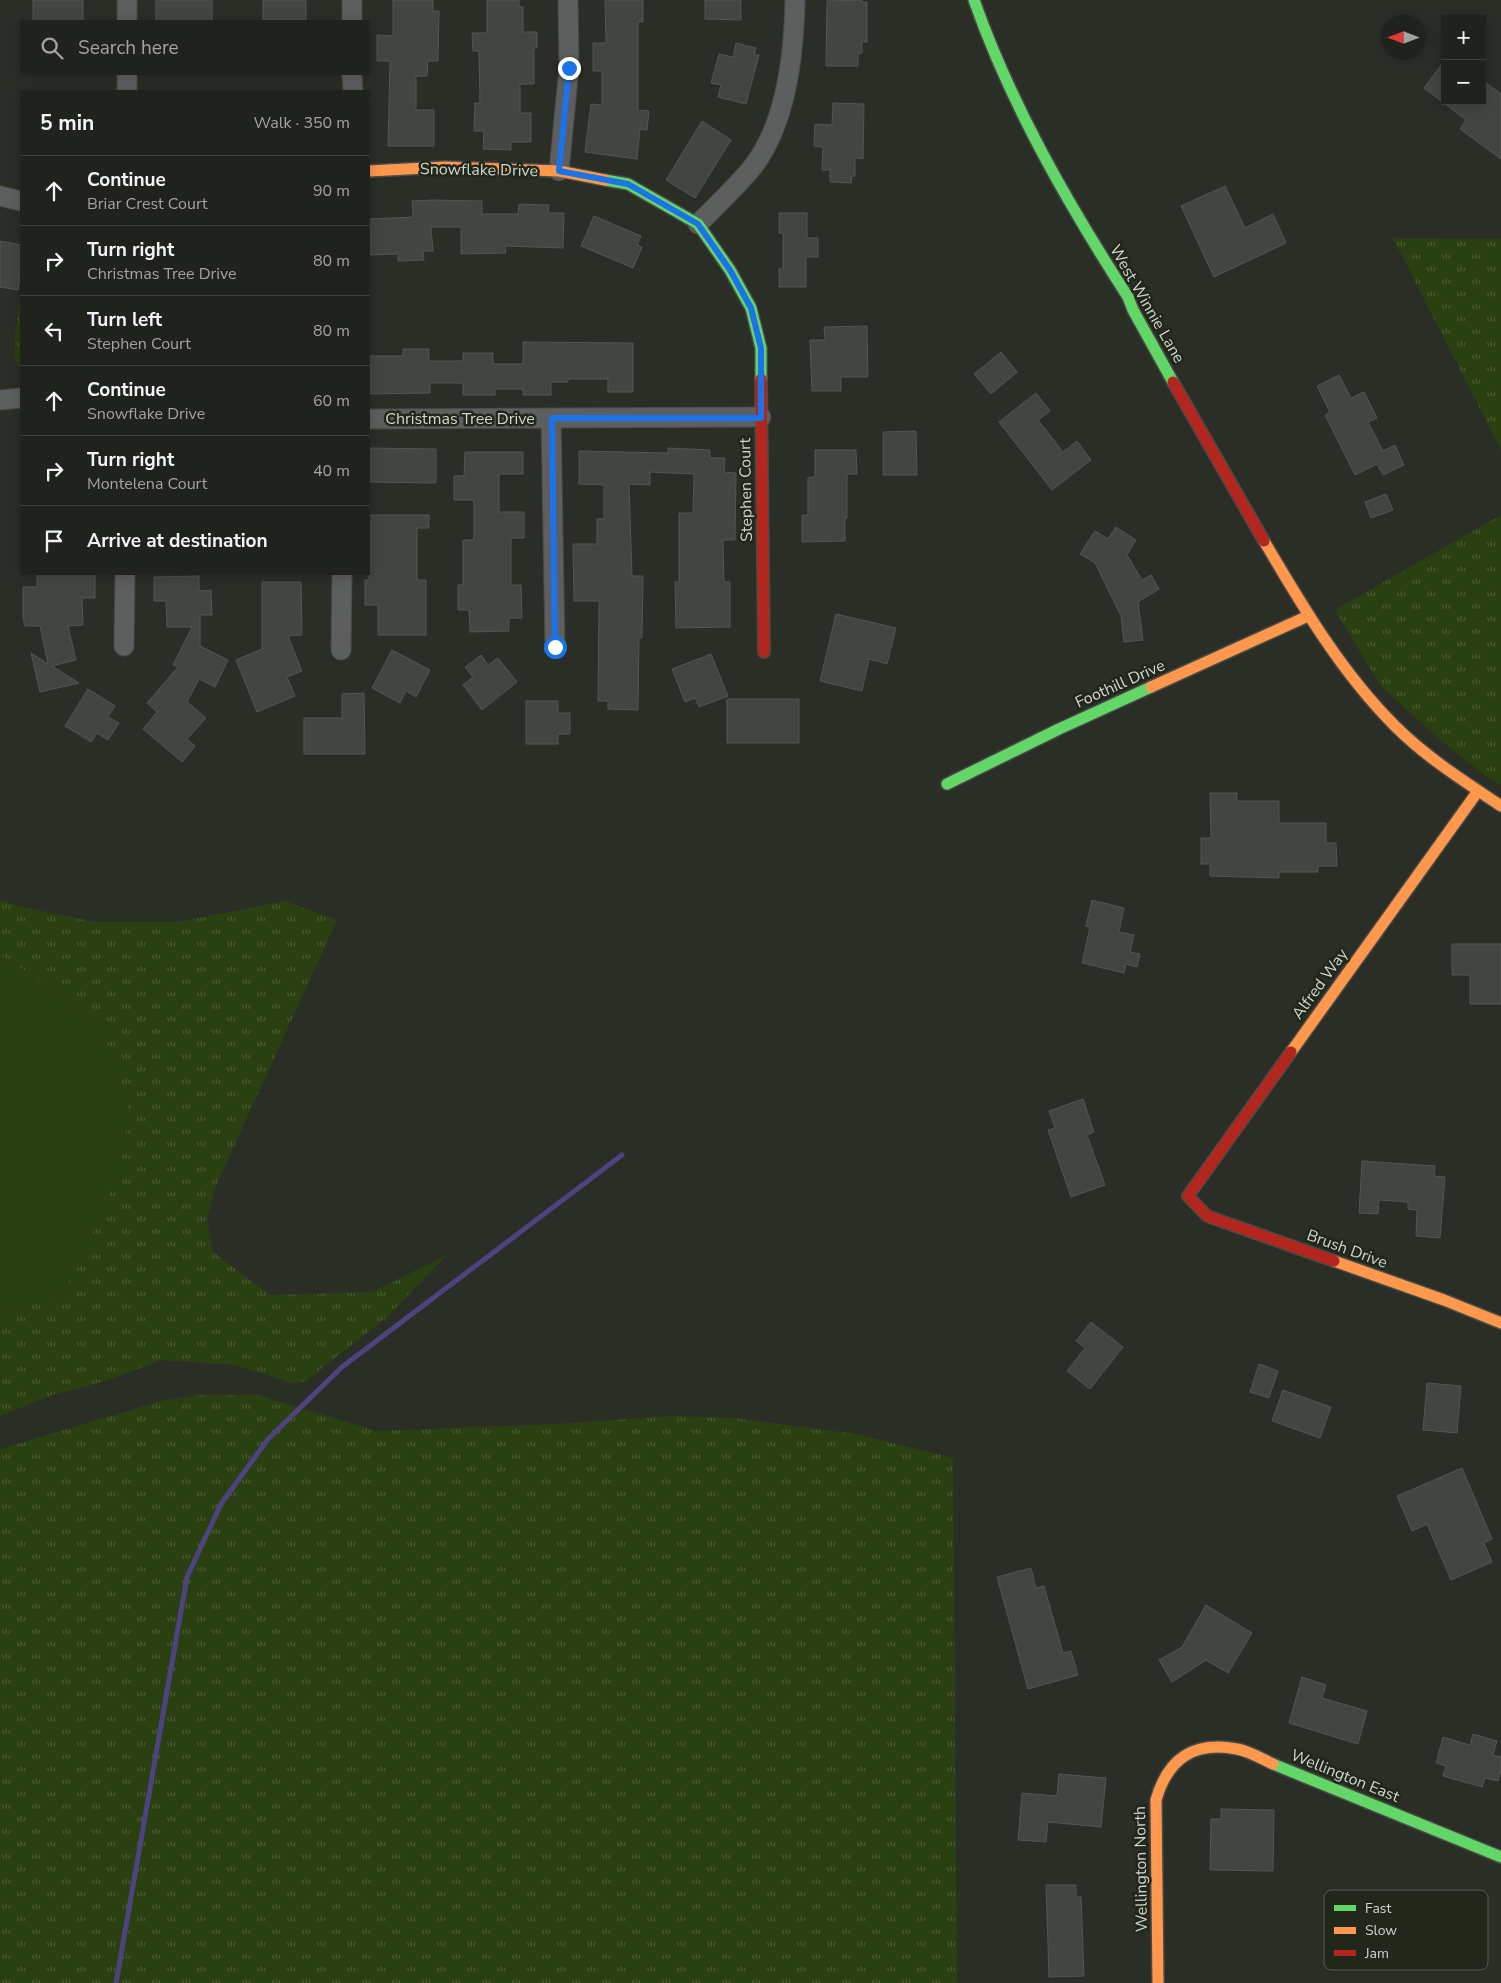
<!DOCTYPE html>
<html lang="en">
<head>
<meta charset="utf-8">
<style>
  :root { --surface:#20221d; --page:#2d2f2a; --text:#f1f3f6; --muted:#a2a4a4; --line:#3d3f3b }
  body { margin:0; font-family:"Nunito Sans",sans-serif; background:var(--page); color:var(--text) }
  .controls { position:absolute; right:15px; top:15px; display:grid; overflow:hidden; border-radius:0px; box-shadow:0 2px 12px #0003 }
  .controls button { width:45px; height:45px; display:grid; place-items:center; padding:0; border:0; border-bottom:1px solid var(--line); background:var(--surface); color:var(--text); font:25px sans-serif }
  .compass { position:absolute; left:1381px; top:15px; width:45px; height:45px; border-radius:50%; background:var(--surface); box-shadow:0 2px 12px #0003; rotate:270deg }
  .stop { position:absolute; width:15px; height:15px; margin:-11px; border:4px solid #1a73e8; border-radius:50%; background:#fff }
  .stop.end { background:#1a73e8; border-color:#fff; box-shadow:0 1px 5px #0008 }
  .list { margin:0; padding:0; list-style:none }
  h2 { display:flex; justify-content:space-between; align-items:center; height:65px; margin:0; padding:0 20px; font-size:21px }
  h2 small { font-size:16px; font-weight:400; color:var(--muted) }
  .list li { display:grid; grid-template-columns:32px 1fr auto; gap:15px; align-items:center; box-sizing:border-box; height:70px; padding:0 20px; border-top:1px solid var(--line) }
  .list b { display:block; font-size:19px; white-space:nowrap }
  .list p { margin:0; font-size:16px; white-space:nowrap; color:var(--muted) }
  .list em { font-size:16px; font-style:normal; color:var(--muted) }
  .icon { flex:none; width:28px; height:28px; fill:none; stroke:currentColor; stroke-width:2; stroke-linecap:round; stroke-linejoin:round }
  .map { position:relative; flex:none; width:1501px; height:1983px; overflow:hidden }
  .search { position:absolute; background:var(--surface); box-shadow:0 2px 12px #0003; left:20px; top:20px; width:350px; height:55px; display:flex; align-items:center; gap:12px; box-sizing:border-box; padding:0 18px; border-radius:0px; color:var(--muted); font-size:19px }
  .panel { position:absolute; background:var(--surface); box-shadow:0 2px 12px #0003; left:20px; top:90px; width:350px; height:485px; border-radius:0px }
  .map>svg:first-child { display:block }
  .grass { fill:url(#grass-tufts) }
  .garden { fill:#2b4011 }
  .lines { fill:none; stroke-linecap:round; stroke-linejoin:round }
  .stream { stroke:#4d4380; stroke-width:5 }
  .building { fill:#434640; stroke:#525650 }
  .street-casing { stroke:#484b46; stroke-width:21 }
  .fast-casing { stroke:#484b46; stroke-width:14 }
  .slow-casing { stroke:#484b46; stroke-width:14 }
  .jam-casing { stroke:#484b46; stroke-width:14 }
  .street { stroke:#5d5e5e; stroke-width:19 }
  .fast { stroke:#63d668; stroke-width:11 }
  .slow { stroke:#ff974d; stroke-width:11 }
  .jam { stroke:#b3261e; stroke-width:11 }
  .route { stroke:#1a73e8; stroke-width:6 }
  .labels { text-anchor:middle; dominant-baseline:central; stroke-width:5; stroke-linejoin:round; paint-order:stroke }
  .street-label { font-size:16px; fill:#d2d6ce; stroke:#21271b }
  .key { fill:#21271b; stroke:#565c51; stroke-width:1 }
  .key-label { font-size:14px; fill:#d2d6ce }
</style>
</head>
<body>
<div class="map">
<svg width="1501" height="1983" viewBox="0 0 1501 1983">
  <defs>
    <pattern id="grass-tufts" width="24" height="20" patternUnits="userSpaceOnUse" patternTransform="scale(1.25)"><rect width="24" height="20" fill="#2b4011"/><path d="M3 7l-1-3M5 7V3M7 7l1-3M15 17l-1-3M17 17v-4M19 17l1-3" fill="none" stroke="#495b32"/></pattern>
  </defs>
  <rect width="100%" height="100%" fill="#2a2e27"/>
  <path class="grass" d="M1393 238 1501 239V450Z
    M21 301V370C7 351 19 323 19 302Z
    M1501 515V785L1484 775 1431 732 1380 685 1335 610Z
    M0 900 18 906 94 922H178L285 901 337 920 214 1190 207 1220 213 1252 270 1295 372 1292 447 1255 386 1318 304 1382 292 1383 235 1365 161 1360 109 1380 52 1395 0 1416V1311L3 1312 96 1020 0 954Z
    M200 1395H257L377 1431 556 1424 673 1416 733 1418 856 1434 953 1458 957 1983H0V1449L161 1401Z"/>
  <path class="garden" d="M0 954 96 1020 117 1064 130 1113 115 1184 64 1293 3 1312 0 1311Z"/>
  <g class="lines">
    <path class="stream" d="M116 1983 187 1577 221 1504 268 1439 342 1367 622 1155"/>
  </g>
  <path class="building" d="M33 0H83V21H33Z
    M156 0H212V21H156Z
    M263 0H306V20H263Z
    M393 0H433V11H439L438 61H428L427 76H416V110H434V146H388L390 61H377V35L393 36Z
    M487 0H519V7H523V32H537V48H534V84H520V113H531V142H511V150L483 149 484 131H474L475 103H480L479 51H473L472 33H487Z
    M605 0H643V22H638V110L649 111 647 130 640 129 637 159 585 152 591 104 602 105V71H593V43H606Z
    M705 0H741V20L705 19Z
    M862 0V2H867V42H862V53L858 54V66H826L827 1Z
    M736 43 756 48 754 55H759L746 104 718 97 721 85 711 83 719 54 733 57Z
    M1445 60V101H1482V80L1501 94V159L1460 129 1466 120 1424 88Z
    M833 103 864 104 863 159 855 158V176H852L851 183 830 182V170H822L823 147 814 146 815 124 832 125Z
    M702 121 731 140 695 198 666 180Z
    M1225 186 1245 228 1273 214 1286 243 1214 277 1181 206Z
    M432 200 482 201V214H518L519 204 549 205 548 213H564L563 248 505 246 506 253 461 254V227H431L433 251H423L424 260 398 261V254L369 255V219L413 217 412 201Z
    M779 213H807V238H818V257H806V287H779V269H783V233H779Z
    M594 216 641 236 637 245 642 247 633 268 581 246Z
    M0 241 21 245V270L18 290 0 287Z
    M867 326 868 377H841V391H812L810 340H825L824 327Z
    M523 342 633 343V392H608V379H568V382H551V395H523V389H495V395H463V383H430V393L369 394V356H403V349H429V361H463V353H493V364H523Z
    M1001 352 1017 372 991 394 974 374Z
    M1339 375 1351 398 1364 392 1377 418 1368 422 1383 451 1395 445 1404 465 1383 475 1377 464 1355 475 1325 415 1330 412 1317 386Z
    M1036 393 1050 411 1038 420 1063 452 1077 441 1091 460 1052 490 999 422Z
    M916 431 917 475H883V432Z
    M369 448 436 449V483L369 482Z
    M668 448 710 450V458H725L724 472 736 473 735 540H723L724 582H730V627L676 628 675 582H679V513H693L694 474 650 472V485L629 484 632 576H643L642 638H639L638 710 608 709V701H598L599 601H574L573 544H597V519H604V485L579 484V451L668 453Z
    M815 450H856L857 474H847V518H845V541L802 542V515H808V478L815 477Z
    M465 452H523V474H499V512H524V538H511V585H521L522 618H509V631L470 632 469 610H458V585H463V540H474V500H454V476H464Z
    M1386 494 1393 510 1371 518 1365 502Z
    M369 515H429V528H417V580H426V635H378V605H365V580H369Z
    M1116 527 1136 540 1127 555 1142 580 1151 575 1159 589 1138 602 1143 640 1124 642 1121 616 1095 563 1080 554 1095 531 1108 539Z
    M37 574H95V598H82L83 625 68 626 76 660 52 666 79 683 40 692 31 653 48 664 40 626H25L23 618V587H37Z
    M199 576V591L211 590 212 615H200V646L228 660 215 687 199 679 187 702 206 718 187 739 195 746 182 762 143 729 157 712 147 703 178 667 173 665 192 627H167L166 601H154V577Z
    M262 582H301L302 635 288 636 302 671 287 677 295 696 257 712 236 660 262 649Z
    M836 614 896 628 887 664 869 659 862 691 820 681Z
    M392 650 430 670 416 697 406 691 400 703 372 688Z
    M711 654 728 696 699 707 695 698 685 702 672 669Z
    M481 655 488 665 498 658 517 682 482 710 463 685 473 677 465 667Z
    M88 689 115 706 108 717 119 723 108 740 97 733 91 742 65 726Z
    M364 693 365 754H304V718H342V694Z
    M727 699H799V743H727Z
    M526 701H558V713H570V734H558V744H526Z
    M1210 793H1237V801H1279V823H1326V843H1336L1337 866H1318V872H1279V878L1210 876V864H1201V838H1211Z
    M1092 900 1124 908 1119 932 1134 935 1130 952 1140 954 1137 967 1126 964 1124 973 1082 963 1090 927 1086 926Z
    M1452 944H1501V1004H1470V975H1452Z
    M1083 1099 1094 1132 1087 1135 1105 1185 1071 1197 1048 1130 1055 1128 1049 1111Z
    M1362 1161 1435 1166 1434 1176 1445 1177 1440 1238 1416 1236 1417 1210 1408 1209V1202L1379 1200 1378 1214 1359 1213Z
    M1091 1322 1123 1347 1090 1389 1067 1371 1085 1348 1076 1341Z
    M1259 1364 1278 1371 1269 1398 1250 1392Z
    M1427 1383 1461 1386 1457 1433 1423 1430Z
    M1283 1390 1331 1407 1320 1438 1272 1421Z
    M1462 1468 1492 1539 1484 1543 1492 1562 1451 1580 1427 1524 1412 1531 1397 1496Z
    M1031 1568 1036 1588 1044 1586 1063 1653 1071 1651 1078 1675 1028 1689 997 1577Z
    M1206 1605 1252 1633 1228 1673 1206 1660 1172 1682 1159 1660 1182 1647Z
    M1302 1677 1326 1685 1322 1698 1367 1711 1358 1744 1289 1723Z
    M1473 1734 1497 1741 1493 1755 1501 1757V1770L1498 1781 1485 1778 1482 1787 1443 1776 1446 1766 1436 1763 1443 1737 1470 1745Z
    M1059 1774 1106 1778 1101 1827 1048 1822 1046 1842 1018 1840 1022 1793 1057 1796Z
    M1221 1809 1274 1810 1273 1871 1210 1870 1211 1819H1221Z
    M1046 1885H1076V1897H1081L1084 1976 1049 1977Z"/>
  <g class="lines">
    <defs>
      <path id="street" d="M127 0V21
        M352 21V0
        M127 74V91
        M352 74 353 91
        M559 171 569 68 568 0
        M0 196 21 201
        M698 224C716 206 735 188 751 169 787 125 794 54 795 0
        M0 400 21 398
        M551 418 555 647
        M369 419 761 417
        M124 646 125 574
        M341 650 342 574"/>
      <path id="fast" d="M974 0C1011 105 1068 204 1128 297L1133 310 1173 382
        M605 180 628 184 698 224 730 270 751 308 761 348V379
        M947 784 1059 729 1151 687
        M1273 1764 1501 1857"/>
      <path id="slow" d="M369 171 445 167 559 171 605 180
        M1264 541C1303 607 1341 672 1395 726 1427 758 1464 781 1501 806
        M1151 687 1308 616
        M1291 1052 1478 791
        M1334 1261 1444 1300 1501 1323
        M1158 1983 1156 1800C1168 1758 1194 1741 1237 1749 1249 1751 1262 1759 1273 1764"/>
      <path id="jam" d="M761 379 764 652
        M1173 382 1264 541
        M1291 1052 1188 1196 1207 1216 1334 1261"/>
    </defs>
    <use href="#street" class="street-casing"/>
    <use href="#fast" class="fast-casing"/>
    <use href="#slow" class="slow-casing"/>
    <use href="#jam" class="jam-casing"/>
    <use href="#street" class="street"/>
    <use href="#fast" class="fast"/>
    <use href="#slow" class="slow"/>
    <use href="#jam" class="jam"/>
  </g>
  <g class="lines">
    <path class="route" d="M555 647 552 418H761V348L751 308 730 270 698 224 628 184 559 171 569 68"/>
  </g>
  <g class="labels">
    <g class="street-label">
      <text transform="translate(479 170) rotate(1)">Snowflake Drive</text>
      <text transform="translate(1147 304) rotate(60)">West Winnie Lane</text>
      <text x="460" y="419">Christmas Tree Drive</text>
      <text transform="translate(746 490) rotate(-91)">Stephen Court</text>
      <text transform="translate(1120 684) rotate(-24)">Foothill Drive</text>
      <text transform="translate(1320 984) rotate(-54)">Alfred Way</text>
      <text transform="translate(1347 1249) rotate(20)">Brush Drive</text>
      <text transform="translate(1345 1776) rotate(22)">Wellington East</text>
      <text transform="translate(1141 1869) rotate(-91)">Wellington North</text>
    </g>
  </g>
  <rect x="1324" y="1890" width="164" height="80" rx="8" class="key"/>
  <rect x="1334" y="1905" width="22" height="6" fill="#63d668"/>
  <rect x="1334" y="1927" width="22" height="7" fill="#ff974d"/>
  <rect x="1334" y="1950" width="22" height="6" fill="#b3261e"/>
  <g class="key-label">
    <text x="1365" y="1913">Fast</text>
    <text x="1365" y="1935">Slow</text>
    <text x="1365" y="1958">Jam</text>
  </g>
</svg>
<div class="controls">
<button>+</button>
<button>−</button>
</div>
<svg class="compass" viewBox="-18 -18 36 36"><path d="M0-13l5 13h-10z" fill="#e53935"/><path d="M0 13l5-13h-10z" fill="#a2a4a4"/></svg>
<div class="stop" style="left:555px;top:647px"></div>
<div class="stop end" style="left:569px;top:68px"></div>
<div class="search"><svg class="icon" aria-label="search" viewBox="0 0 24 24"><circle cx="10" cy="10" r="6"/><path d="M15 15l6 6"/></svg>Search here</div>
<section class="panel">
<h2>5 min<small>Walk · 350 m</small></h2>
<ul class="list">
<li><svg class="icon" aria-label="ahead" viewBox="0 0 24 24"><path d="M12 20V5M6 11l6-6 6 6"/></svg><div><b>Continue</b><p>Briar Crest Court</p></div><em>90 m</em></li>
<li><svg class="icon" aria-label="right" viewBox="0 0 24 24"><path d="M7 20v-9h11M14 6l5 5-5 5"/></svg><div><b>Turn right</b><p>Christmas Tree Drive</p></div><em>80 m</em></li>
<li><svg class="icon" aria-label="left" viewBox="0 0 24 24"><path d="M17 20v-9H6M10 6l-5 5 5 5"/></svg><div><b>Turn left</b><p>Stephen Court</p></div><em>80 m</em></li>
<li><svg class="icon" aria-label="ahead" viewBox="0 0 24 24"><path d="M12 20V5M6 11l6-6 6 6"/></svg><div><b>Continue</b><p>Snowflake Drive</p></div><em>60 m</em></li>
<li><svg class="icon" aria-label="right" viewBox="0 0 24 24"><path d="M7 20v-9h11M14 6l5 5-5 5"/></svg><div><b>Turn right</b><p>Montelena Court</p></div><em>40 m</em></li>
<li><svg class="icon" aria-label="arrive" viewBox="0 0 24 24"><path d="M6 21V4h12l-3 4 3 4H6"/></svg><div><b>Arrive at destination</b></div></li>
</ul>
</section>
</div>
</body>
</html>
